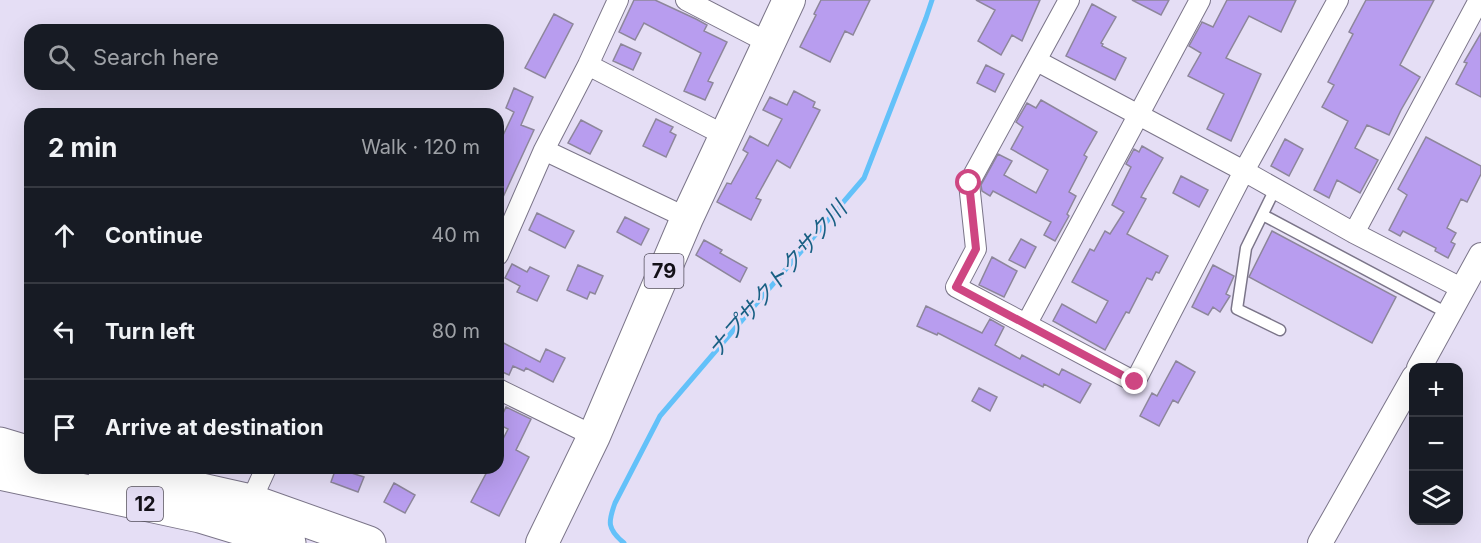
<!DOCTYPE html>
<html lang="en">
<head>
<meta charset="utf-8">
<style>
  :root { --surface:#171b24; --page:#20242c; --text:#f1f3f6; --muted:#9ea1a6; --line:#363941 }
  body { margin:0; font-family:Inter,"Noto Sans JP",sans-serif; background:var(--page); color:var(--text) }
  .controls { position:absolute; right:18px; bottom:18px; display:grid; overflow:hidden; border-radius:12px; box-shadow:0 6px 24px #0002 }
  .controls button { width:54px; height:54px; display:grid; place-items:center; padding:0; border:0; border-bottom:2px solid var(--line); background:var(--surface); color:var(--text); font:30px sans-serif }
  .stop { position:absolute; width:18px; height:18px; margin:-14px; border:4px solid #ce4682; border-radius:50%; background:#fff }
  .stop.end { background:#ce4682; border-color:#fff; box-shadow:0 2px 6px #0008 }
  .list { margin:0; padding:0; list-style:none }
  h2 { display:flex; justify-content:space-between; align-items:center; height:78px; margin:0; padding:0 24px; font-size:26px }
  h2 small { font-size:20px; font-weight:400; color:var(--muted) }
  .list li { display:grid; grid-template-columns:39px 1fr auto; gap:18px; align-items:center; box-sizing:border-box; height:96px; padding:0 24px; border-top:2px solid var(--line) }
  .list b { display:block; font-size:22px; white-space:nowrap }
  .list em { font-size:20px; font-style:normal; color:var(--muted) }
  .icon { flex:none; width:33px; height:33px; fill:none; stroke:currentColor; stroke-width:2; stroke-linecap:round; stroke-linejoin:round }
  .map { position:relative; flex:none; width:1481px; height:543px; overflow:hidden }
  .search { position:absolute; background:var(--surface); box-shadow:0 6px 24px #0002; left:24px; top:24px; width:480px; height:66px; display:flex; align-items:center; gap:15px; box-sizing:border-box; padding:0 21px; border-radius:18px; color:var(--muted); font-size:22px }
  .panel { position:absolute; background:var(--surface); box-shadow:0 6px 24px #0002; left:24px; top:108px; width:480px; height:366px; border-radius:18px }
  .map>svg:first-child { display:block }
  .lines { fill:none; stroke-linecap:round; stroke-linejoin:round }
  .stream { stroke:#63c1f9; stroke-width:5 }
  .building { fill:#b89def; stroke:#8d869b; stroke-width:1.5 }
  .service-casing { stroke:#7b7589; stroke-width:13 }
  .minor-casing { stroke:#7b7589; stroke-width:22 }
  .tertiary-casing { stroke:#7b7589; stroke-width:26 }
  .primary-casing { stroke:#7b7589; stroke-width:34 }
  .trunk-casing { stroke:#7b7589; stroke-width:35 }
  .service { stroke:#fff; stroke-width:10 }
  .minor { stroke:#fff; stroke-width:20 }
  .tertiary { stroke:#fff; stroke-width:24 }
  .primary { stroke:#fff; stroke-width:32 }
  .trunk { stroke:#fff; stroke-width:33 }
  .route { stroke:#ce4682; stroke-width:8 }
  .labels { text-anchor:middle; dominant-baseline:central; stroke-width:5; stroke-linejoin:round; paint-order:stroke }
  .shield { fill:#e5def5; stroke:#534e5b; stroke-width:1.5 }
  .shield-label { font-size:20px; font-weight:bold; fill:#141119 }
  .water-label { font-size:22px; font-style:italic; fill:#185f83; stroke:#e5def5 }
</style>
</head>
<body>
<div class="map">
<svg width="1481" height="543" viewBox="0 0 1481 543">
  <rect width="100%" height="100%" fill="#e5def5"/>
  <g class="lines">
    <path class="stream" d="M624 543C607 529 608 522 615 503L660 416 864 178 926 18 932 0"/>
  </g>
  <path class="building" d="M634 0H655L696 19 707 25 704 31 727 42 708 81 713 83 705 100 684 91 701 53 644 23 635 40 619 32Z
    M821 0H870L853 35 845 31 830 62 800 47 816 15 814 14Z
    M976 0H1040L1022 41 1012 35 1001 55 978 41 995 10Z
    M1132 0H1169L1161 15Z
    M1227 0H1296L1281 32 1249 16 1226 58 1261 74 1231 141 1207 129 1224 94 1188 76 1201 53 1189 46 1201 24 1202 22 1213 27Z
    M1366 0H1434L1400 65 1420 77 1401 110 1389 135 1367 125 1355 148 1378 160 1360 193 1337 180 1329 198 1314 190 1348 121 1322 107 1334 85 1328 82 1353 34 1349 32Z
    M1092 4 1116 17 1101 43 1103 44 1102 46 1126 58 1115 80 1066 56Z
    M554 14 573 24 545 78 525 68Z
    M1481 33V97L1456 84 1467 63 1464 62Z
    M621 44 641 53 633 70 613 61Z
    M986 65 1004 74 995 92 977 83Z
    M514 88 533 97 521 125 534 130 498 208V146L514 112 506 108Z
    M794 91 815 102 813 107 820 110 790 168 777 160 756 198 761 200 751 220 717 202 727 183 731 184 748 153 743 150 750 136 768 146 782 119 763 110 770 97 787 105Z
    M1041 100 1097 132 1084 155 1087 157 1069 192 1076 196 1067 214 1069 216 1055 241 1044 235 1051 222 993 191 990 196 982 191 981 185 998 154 1012 161 1004 175 1036 193 1048 170 1011 149 1023 127 1016 122 1027 103 1036 108Z
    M656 119 673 127 670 132 676 135 666 157 643 146Z
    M581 120 602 131 590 154 568 143Z
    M1426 137 1481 166V174L1467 202 1461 199 1447 228 1456 233 1451 242 1455 244 1448 258 1435 251 1436 248 1403 231 1400 236 1389 230 1407 195 1398 189Z
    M1285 139 1303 149 1289 176 1271 166Z
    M1142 146 1163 158 1141 197 1146 199 1127 234 1168 256 1159 273 1156 272 1152 280 1147 278 1129 313 1126 312 1105 350 1053 321 1062 304 1096 323 1108 301 1072 282 1090 249 1094 251 1105 231 1110 234 1124 212 1112 205 1131 167 1126 164 1134 149 1139 152Z
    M1181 176 1208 190 1199 207 1173 193Z
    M537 213 574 231 565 248 529 230Z
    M625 217 649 229 641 245 617 232Z
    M1272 231 1396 297 1372 343 1249 277Z
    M1021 239 1036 247 1025 268 1009 260Z
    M704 240 722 250 720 253 747 268 740 282 696 255Z
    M992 257 1017 271 1004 297 979 285Z
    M512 264 527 272 530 267 549 276 537 301 517 292 520 286 505 278Z
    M578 265 603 276 595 294 590 292 587 299 567 290Z
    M1213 265 1234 276 1226 294 1230 296 1220 312 1213 307 1208 315 1192 307Z
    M926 306 982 333 990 319 1004 327 995 345 1020 359 1022 355 1059 375 1062 369 1091 384 1080 403 1044 384 1043 387 938 333 937 335 917 326Z
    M498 340 540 362 546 349 565 358 553 382 526 368 524 371 513 366 509 375 498 370Z
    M1176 361 1195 372 1178 403 1173 400 1159 426 1140 416 1152 393 1157 396Z
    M979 388 997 397 990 411 972 401Z
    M506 407 531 419 516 450 529 457 499 516 471 502 489 468H498V449L508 429 498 424Z
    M336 468 364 477 358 492 331 482Z
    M394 483 415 495 405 513 384 502Z"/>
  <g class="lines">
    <defs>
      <path id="service" d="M1275 189 1246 248 1237 309 1280 330
        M1263 215 1449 314"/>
      <path id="minor" d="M686 0 769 43
        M1069 0 969 183 976 249 956 287 1135 382 1244 171 1338 0
        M1037 61 1244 171 1354 233 1463 289
        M588 65 726 136
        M544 150 687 218
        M1354 233 1479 0
        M498 255 544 150 588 65 618 0
        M1027 323 1200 0
        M498 389 594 436
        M251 501 266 468"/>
      <path id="tertiary" d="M1419 368 1481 255
        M1320 543 1414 377"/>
      <path id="primary" d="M542 543 594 436 687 218 789 0"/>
      <path id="trunk" d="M0 444 30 453
        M104 468 251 501 369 543
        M0 473 200 516 289 543"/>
    </defs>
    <use href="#service" class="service-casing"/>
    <use href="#minor" class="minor-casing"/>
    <use href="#tertiary" class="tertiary-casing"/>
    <use href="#primary" class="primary-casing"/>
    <use href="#trunk" class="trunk-casing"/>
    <use href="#service" class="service"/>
    <use href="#minor" class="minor"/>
    <use href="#tertiary" class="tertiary"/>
    <use href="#primary" class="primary"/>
    <use href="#trunk" class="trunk"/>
  </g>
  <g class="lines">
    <path class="route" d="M969 183 976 249 956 287 1135 382"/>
  </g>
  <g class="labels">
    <g class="shield">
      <rect x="644.5" y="254" width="39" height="34" rx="4.5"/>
      <rect x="127" y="487" width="36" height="34" rx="4.5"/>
    </g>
    <g class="shield-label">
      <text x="664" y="271">79</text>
      <text x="145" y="504">12</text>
    </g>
    <g class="water-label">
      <text transform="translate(777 279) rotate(-49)">ナプサクトクサク川</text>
    </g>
  </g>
</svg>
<div class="controls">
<button>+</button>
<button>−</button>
<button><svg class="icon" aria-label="layers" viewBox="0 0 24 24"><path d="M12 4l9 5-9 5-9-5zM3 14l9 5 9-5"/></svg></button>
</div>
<div class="stop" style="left:969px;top:183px"></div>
<div class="stop end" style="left:1135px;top:382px"></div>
<div class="search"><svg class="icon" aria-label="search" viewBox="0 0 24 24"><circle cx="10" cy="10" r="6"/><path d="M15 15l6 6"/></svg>Search here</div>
<section class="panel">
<h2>2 min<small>Walk · 120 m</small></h2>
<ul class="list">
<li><svg class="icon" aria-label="ahead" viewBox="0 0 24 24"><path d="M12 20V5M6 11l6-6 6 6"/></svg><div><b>Continue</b></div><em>40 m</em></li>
<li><svg class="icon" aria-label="left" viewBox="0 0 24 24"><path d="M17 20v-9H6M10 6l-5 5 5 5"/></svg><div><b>Turn left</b></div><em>80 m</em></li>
<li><svg class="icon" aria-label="arrive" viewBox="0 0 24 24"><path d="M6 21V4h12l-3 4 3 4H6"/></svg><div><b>Arrive at destination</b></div></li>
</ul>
</section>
</div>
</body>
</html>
